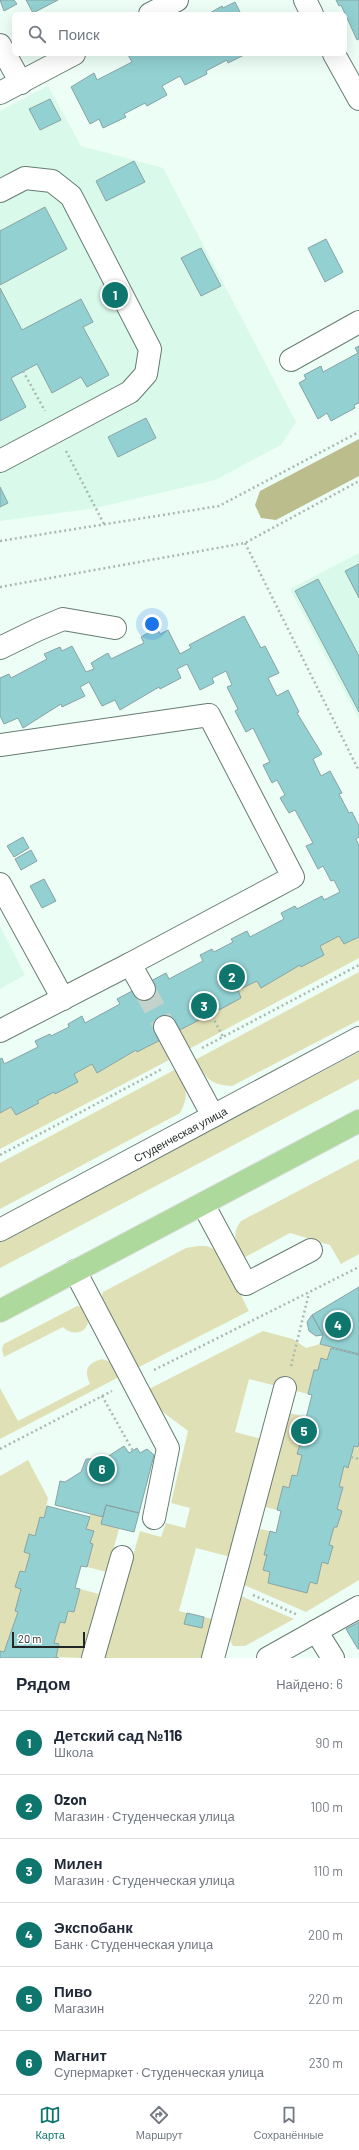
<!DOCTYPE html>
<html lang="ru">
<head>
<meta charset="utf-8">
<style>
  :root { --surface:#fff; --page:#f6f6f7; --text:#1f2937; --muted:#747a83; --line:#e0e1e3; --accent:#0f766e }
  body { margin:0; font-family:Barlow,sans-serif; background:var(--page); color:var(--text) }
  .scale { position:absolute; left:12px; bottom:10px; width:73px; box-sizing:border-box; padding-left:4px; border:2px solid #1f2824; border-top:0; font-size:11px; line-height:14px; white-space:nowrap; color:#1f2824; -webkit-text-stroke:3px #fff; paint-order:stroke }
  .you { position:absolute; left:152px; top:624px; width:14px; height:14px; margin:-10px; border:3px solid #fff; border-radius:50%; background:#1a73e8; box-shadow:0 0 0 6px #1a73e833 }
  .badge { display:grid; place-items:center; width:26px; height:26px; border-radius:50%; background:var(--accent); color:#fff; font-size:13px; font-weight:700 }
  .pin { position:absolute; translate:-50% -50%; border:2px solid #fff; box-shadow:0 1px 4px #0006 }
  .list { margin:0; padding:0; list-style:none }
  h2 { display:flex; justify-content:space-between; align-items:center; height:52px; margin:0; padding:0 16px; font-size:17px }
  h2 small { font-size:13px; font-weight:400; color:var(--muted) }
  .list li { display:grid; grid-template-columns:26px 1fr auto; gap:12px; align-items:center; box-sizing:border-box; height:64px; padding:0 16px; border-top:1px solid var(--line) }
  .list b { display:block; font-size:15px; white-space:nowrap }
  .list p { margin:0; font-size:13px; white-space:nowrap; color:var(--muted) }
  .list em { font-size:13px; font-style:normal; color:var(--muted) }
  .icon { flex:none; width:22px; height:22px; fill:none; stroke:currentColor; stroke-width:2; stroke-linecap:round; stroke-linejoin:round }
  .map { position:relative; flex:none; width:359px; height:1658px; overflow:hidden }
  .search { position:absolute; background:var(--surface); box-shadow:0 4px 16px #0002; left:12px; right:12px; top:12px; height:44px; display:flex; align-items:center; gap:10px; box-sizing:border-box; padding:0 14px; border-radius:6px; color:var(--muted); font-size:15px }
  .sheet { height:436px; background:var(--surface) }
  nav { display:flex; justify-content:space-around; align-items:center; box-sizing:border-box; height:56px; border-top:1px solid var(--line); background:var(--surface); font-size:11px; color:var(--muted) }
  nav a { display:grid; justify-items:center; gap:2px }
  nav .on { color:var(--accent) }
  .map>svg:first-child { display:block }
  .built { fill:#d9f9eb }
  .green { fill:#e0e0b6 }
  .forest { fill:#bcbd8d }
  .building { fill:#92d0d2; stroke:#8aa3a4 }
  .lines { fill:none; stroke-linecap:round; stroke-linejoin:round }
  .minor-tunnel { stroke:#c3d3cc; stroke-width:22; stroke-dasharray:22 11; stroke-linecap:butt }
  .minor-casing { stroke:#677c73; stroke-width:24 }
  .major-casing { stroke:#dbdddc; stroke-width:24 }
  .path { stroke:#a9b8b1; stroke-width:2.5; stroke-dasharray:2 3; stroke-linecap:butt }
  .minor { stroke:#fff; stroke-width:22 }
  .major { stroke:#add99d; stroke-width:22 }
  .labels { text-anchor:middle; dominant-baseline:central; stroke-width:3; stroke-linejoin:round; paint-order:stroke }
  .street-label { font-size:11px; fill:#1f2824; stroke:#fff }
</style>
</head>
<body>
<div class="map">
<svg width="359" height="1658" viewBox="0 0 359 1658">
  <rect width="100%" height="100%" fill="#ecfef6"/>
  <path class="built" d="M48 86 81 146 163 168 296 422 281 445 215 480 96 508 0 521V111Z
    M359 553V719L290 589Z
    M0 926 25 975 0 989Z"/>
  <path class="green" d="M339 936 344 944 359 937V958L189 1049 178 1030 218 1007 219 1009 241 998 238 990 257 981 261 987 300 965 301 967 324 955 320 946Z
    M359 972V1020L232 1086C210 1085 206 1078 195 1060Z
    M160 1040 171 1059 0 1149V1113L11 1107 16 1115 38 1103 37 1101 54 1092 56 1094 78 1082 74 1074 92 1064 97 1073 136 1050 137 1052Z
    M359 1052V1079L0 1268V1242Z
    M176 1069C186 1088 190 1094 180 1113L0 1209V1163Z
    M359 1159V1254L341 1264 330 1245 290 1233 245 1257C237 1244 230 1235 241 1221Z
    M198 1246C203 1246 208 1245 213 1249 225 1257 241 1297 249 1311L137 1368 101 1298 103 1292 186 1248Z
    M77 1306 82 1307C99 1329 75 1340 63 1327L4 1357 2 1349 4 1344Z
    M263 1331 293 1339 306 1348 320 1344 331 1347 327 1360 321 1358 318 1370H314L308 1394 249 1379 235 1432 262 1439 231 1557 196 1548 179 1611 187 1613 185 1624 201 1628 204 1617 216 1620 205 1658H104L140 1531 161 1537 166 1523 185 1528 190 1508 171 1503 188 1431 159 1409 149 1389Z
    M102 1359 111 1362 119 1377 0 1439V1388L18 1421 90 1384C84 1370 86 1364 102 1359Z
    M289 1413 302 1416 297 1440 301 1441 297 1454 302 1455 297 1476 292 1475 289 1488 283 1486 277 1510 265 1507Z
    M359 1443V1580L306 1612 244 1585 260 1529 270 1531 264 1555H267L270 1572 268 1583 306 1593 310 1582 317 1584 322 1562 329 1564 333 1546 329 1545 334 1527H337L341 1511 337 1509 343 1488 339 1487 344 1466 348 1467 354 1446 358 1447Z
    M28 1460 48 1498 44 1518 40 1517 35 1536 29 1534 24 1552 30 1554 25 1572 20 1571 15 1587 21 1589 18 1612 4 1652 0 1651V1476Z
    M90 1514 103 1517 101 1524 119 1529 107 1572 87 1567 93 1544 90 1543 94 1531 86 1529Z
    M80 1589 99 1594 81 1658 56 1657 59 1645 54 1643 60 1622 65 1623 68 1611 74 1612Z
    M241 1596 294 1619 245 1646H233L229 1638Z"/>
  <path class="forest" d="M359 439V476L276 520 261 518 255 505 260 491Z"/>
  <path class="building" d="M0 0H14L17 4 4 11Z
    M26 0H58L33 13Z
    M336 0H359V39L357 40 341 5 339 6Z
    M235 2 241 14 210 13 222 6 223 8Z
    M131 54H246L228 63 227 60 206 71 207 74 185 85 180 76 162 86 167 95 147 106 145 103 124 114 126 117 103 128 99 119 90 124 71 87 94 73 97 80 132 62 128 55Z
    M50 99 61 120 40 130 29 109Z
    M134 161 145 182 106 201 96 181Z
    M45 207 67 249 0 285V231Z
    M326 239 343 272 325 282 308 248Z
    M201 248 221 286 201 296 181 258Z
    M0 288 22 330 81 299 93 322 83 327 109 375 87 387 81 377 52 393 37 364 11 378 26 407 0 421Z
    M359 346V403L354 405 355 408 331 421 327 413 318 419 299 383 306 379 304 375 321 366 323 372 358 353 355 348Z
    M146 418 156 438 118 457 108 437Z
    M0 487 8 503 0 507Z
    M359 564V598L345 571Z
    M318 579 359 656V712L295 591Z
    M244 616 261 648 265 646 279 673 268 678 277 696 288 690 299 712 297 713 322 754 313 759 321 776 330 771 342 793 339 794 349 813 352 812 359 826V837L356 839 359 846V937L344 944 339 936 320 946 324 955 301 967 300 965 261 988 257 981 238 990 241 998 219 1010 218 1007 201 1016 203 1018 137 1052 136 1050 97 1073 92 1064 74 1074 78 1082 55 1094 54 1092 37 1101 39 1103 16 1115 11 1107 0 1113V1059L2 1058 4 1064 38 1047 35 1041 50 1034 51 1036 69 1027 68 1024 82 1016 85 1023 120 1004 117 999 166 973 169 979 203 961 200 955 212 949 214 952 233 942 231 939 247 931 250 937 284 919 281 913 295 906 297 909 322 896 324 900 340 892 334 880 331 881 323 866 318 869 306 846 313 843 295 810 289 813 280 798 285 795 277 780 272 783 263 765 270 762 253 728 246 732 235 711 238 709 227 687 232 685 226 671 212 678 214 683 200 690 187 664 177 669 181 678 160 689 159 687 120 710 115 700 102 706 89 682 80 687 85 696 62 707 61 704 23 728 18 718 4 724 0 716V678L9 674 11 678 28 669 47 659 44 654 60 647 62 651 72 646 86 672 94 669 91 663 108 653 111 659 144 643 141 637 157 628 160 634 168 630 180 654 191 648 189 645Z
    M23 837 29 848 14 857 7 846Z
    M31 850 37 861 21 870 15 859Z
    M44 879 56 901 42 908 30 886Z
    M359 1287V1354L320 1344 323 1335 312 1315Z
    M312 1315 323 1335 316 1336 309 1331 307 1322Z
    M331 1348 359 1355V1443L358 1447 354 1446 348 1468 344 1466 339 1487H343L337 1509 342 1511 337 1527H334L329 1545 333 1546 328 1564 322 1562 317 1584 310 1582 307 1593 268 1583 270 1572 263 1570 267 1555H264L270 1531 276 1533 281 1511 277 1510 283 1486 289 1488 292 1475 297 1476 302 1455 297 1454 301 1441 296 1440 302 1416 306 1418 312 1395 308 1394 314 1370H318L321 1358 327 1360Z
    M124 1446 129 1453 137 1448 140 1453 147 1449 154 1455 139 1513 106 1505 103 1517 55 1505 60 1481 65 1482 81 1472 86 1459H104Z
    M106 1505 139 1513 134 1532 101 1524Z
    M47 1506 90 1517 86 1529 94 1531 90 1543 93 1544 87 1567 81 1566 75 1588 80 1589 74 1612 68 1611 65 1623 60 1622 54 1643 59 1644 56 1657 59 1658H0V1651L4 1652 18 1612 15 1611 21 1589 15 1587 20 1571 25 1572 30 1554 24 1552 29 1534 35 1536 40 1517 44 1518Z
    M187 1613 204 1617 202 1628 184 1624Z
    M359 1622V1649H358L346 1629Z"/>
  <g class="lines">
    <path class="minor-tunnel" d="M144 989 165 1027"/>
    <defs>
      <g id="minor">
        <path d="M305 0 312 14"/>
        <path d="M150 14 177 0"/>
        <path d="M0 45 21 83"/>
        <path d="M334 54 359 99"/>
        <path d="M0 93 74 54"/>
        <path d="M0 191 25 178 52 181 71 196 150 349 146 374 130 392 0 461"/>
        <path d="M291 360 359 322"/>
        <path d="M0 648 37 630 63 619 115 628"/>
        <path d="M0 745 209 715 293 877 130 964 144 989"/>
        <path d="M0 884 63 999"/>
        <path d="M165 1027 213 1116"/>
        <path d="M0 1031 130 964"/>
        <path d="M203 1204 246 1284 311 1250"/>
        <path id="s1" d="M0 1230 359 1038"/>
        <path d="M75 1271 168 1448 154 1518"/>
        <path d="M316 1631 333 1658"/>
        <path d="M93 1658 122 1557"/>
        <path d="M213 1658 285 1388"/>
        <path d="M268 1658 359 1607"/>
      </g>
      <path id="major" d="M0 1311 359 1121"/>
    </defs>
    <use href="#minor" class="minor-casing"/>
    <use href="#major" class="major-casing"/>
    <path class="path" d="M23 371 45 411
      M66 451 104 524
      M0 541 219 506 359 432
      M245 543 359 771
      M0 587 245 543 359 481
      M210 1012 223 1037
      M202 1048 359 965
      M0 1155 162 1069
      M291 1366 309 1293
      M154 1370 359 1267
      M102 1396 133 1451
      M0 1449 112 1391
      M351 1457 359 1459
      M253 1595 298 1615"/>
    <use href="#minor" class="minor"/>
    <use href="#major" class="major"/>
  </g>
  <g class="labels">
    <g class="street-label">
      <text stroke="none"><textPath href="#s1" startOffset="204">Студенческая улица</textPath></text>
    </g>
  </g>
</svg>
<div class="scale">20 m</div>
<div class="you"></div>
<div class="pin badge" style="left:115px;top:295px">1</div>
<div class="pin badge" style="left:232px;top:977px">2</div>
<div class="pin badge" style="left:204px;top:1006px">3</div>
<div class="pin badge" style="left:338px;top:1325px">4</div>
<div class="pin badge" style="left:304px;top:1431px">5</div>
<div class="pin badge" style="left:102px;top:1469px">6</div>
<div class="search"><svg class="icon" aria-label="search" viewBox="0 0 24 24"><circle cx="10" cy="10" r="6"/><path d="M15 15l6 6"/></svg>Поиск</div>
</div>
<section class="sheet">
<h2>Рядом<small>Найдено: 6</small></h2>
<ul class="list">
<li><span class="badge">1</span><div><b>Детский сад №116</b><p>Школа</p></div><em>90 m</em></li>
<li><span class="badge">2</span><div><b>Ozon</b><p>Магазин · Студенческая улица</p></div><em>100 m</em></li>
<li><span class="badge">3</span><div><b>Милен</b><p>Магазин · Студенческая улица</p></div><em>110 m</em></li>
<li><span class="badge">4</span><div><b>Экспобанк</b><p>Банк · Студенческая улица</p></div><em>200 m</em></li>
<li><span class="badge">5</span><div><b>Пиво</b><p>Магазин</p></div><em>220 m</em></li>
<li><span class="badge">6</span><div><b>Магнит</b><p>Супермаркет · Студенческая улица</p></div><em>230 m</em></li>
</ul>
</section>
<nav>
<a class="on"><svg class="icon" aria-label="map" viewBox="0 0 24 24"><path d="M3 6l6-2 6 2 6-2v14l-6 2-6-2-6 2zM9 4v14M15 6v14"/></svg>Карта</a>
<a><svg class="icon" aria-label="directions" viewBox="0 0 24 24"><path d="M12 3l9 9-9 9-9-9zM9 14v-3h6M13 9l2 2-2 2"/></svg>Маршрут</a>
<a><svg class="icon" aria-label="saved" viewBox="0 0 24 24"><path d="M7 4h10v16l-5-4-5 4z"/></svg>Сохранённые</a>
</nav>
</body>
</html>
